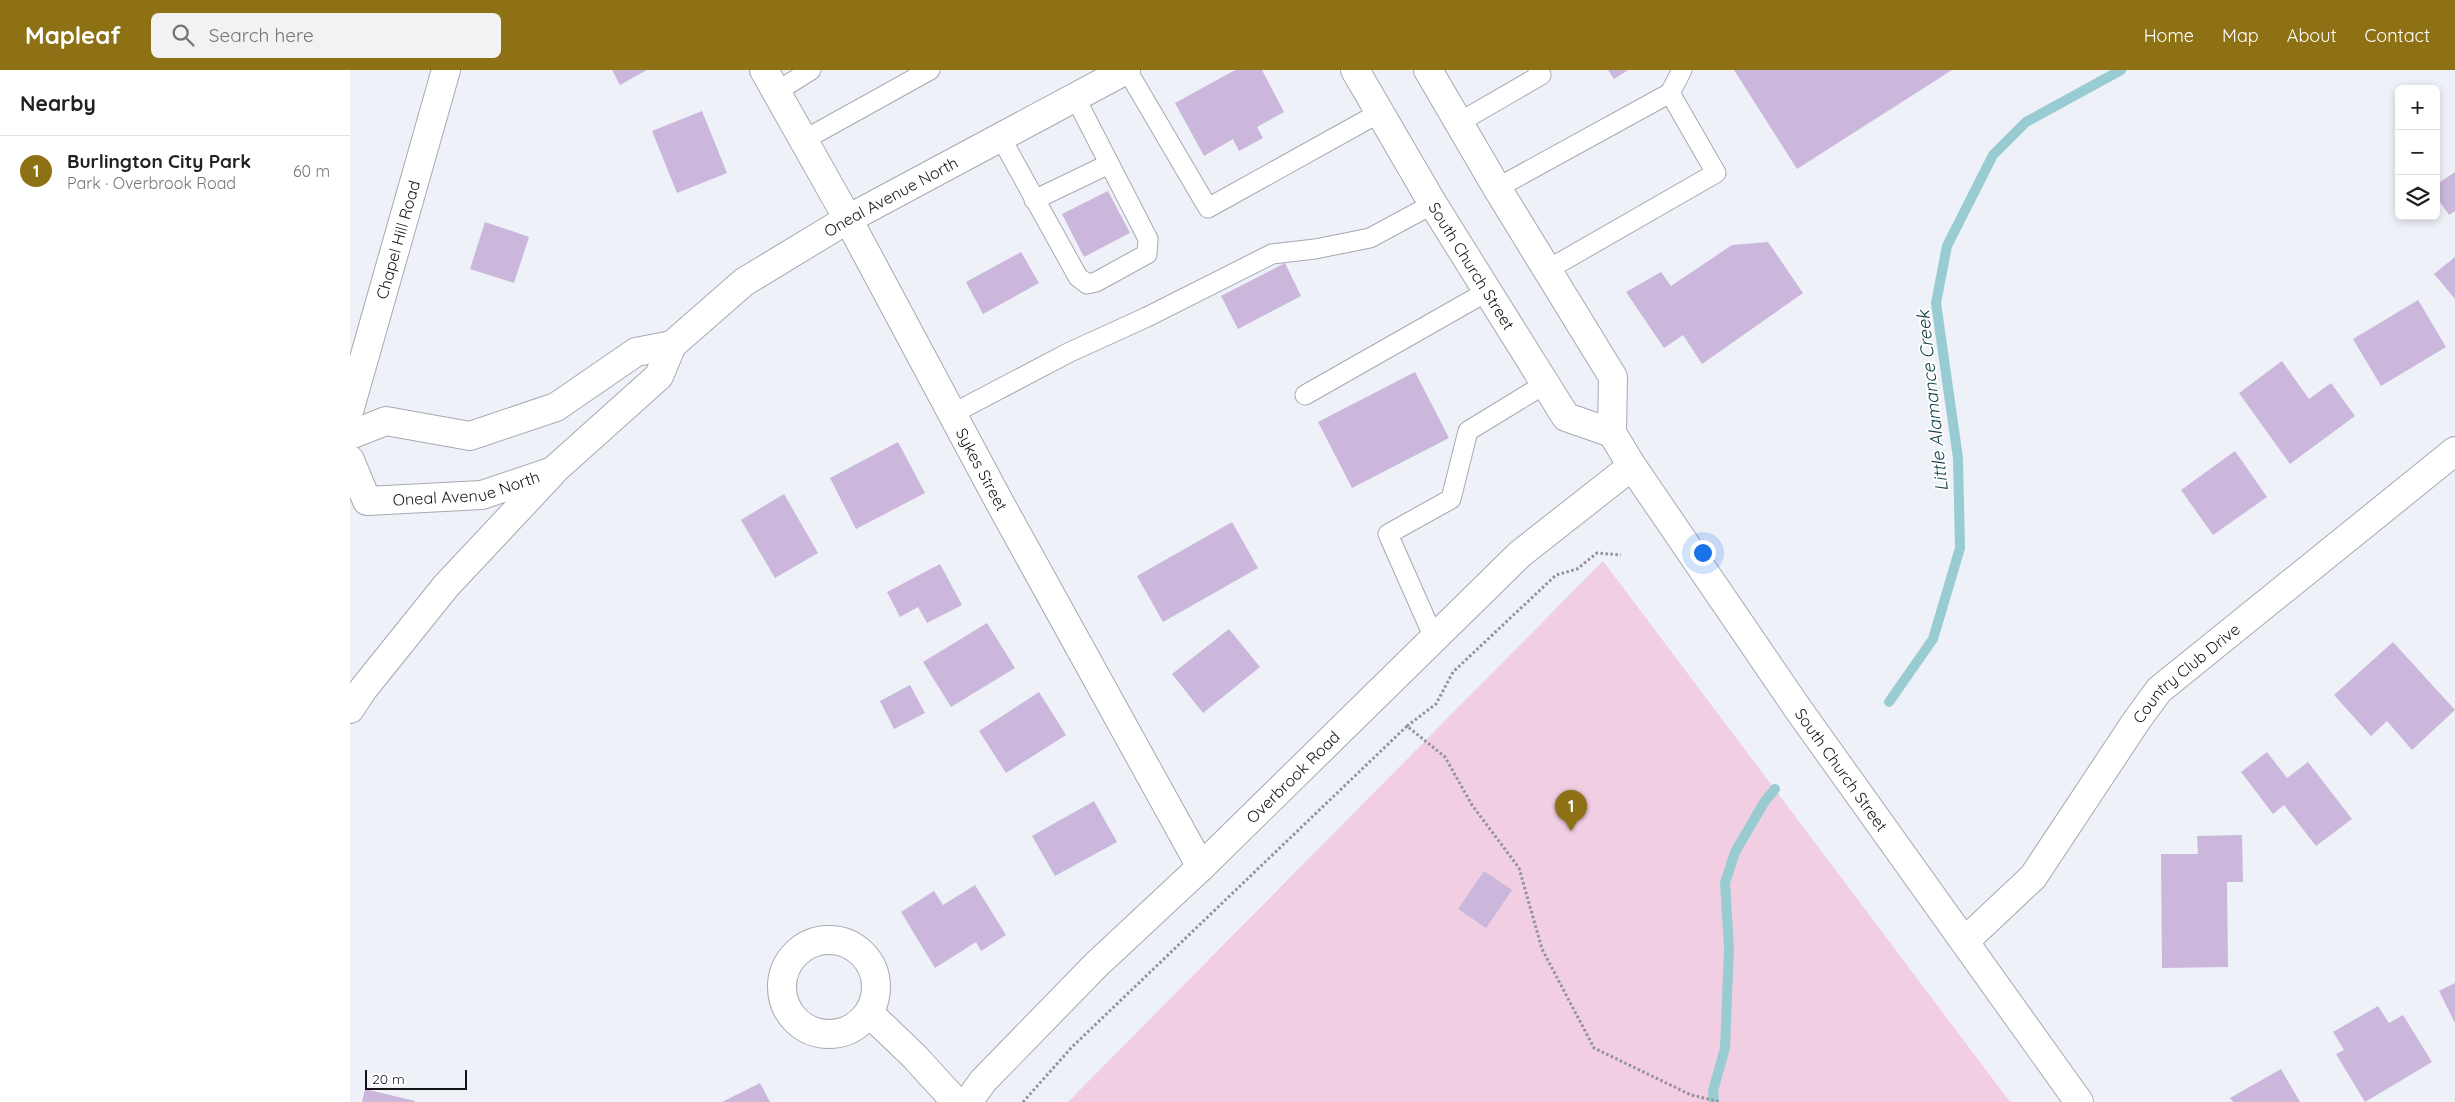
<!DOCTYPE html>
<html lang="en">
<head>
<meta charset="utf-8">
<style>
  :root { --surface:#fff; --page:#f2f2f2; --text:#202124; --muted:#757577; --line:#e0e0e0; --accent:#8f7115 }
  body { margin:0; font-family:Quicksand,sans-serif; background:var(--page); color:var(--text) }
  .controls { position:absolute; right:15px; top:15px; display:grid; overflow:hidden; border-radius:8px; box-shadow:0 2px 8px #0003 }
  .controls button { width:45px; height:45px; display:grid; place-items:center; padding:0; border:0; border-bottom:1px solid var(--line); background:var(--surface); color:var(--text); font:25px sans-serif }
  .scale { position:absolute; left:15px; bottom:12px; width:102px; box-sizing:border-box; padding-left:5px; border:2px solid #141417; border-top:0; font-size:14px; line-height:18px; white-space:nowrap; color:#141417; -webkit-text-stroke:4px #fff; paint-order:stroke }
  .you { position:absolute; left:1352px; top:482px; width:18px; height:18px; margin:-12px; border:4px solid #fff; border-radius:50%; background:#1a73e8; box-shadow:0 0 0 8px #1a73e833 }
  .badge { display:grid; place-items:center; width:32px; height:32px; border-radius:50%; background:var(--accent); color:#fff; font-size:16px; font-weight:700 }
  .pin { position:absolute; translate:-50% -41px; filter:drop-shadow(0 1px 2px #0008) }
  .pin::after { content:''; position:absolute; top:26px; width:18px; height:15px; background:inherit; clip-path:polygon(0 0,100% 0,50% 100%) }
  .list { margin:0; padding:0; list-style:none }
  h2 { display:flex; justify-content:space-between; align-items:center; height:65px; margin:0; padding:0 20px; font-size:21px }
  h2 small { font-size:16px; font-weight:400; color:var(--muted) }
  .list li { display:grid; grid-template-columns:32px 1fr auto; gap:15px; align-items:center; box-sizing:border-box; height:70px; padding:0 20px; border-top:1px solid var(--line) }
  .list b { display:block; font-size:19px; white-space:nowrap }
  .list p { margin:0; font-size:16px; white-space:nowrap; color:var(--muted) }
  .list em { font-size:16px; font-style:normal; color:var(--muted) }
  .icon { flex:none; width:28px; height:28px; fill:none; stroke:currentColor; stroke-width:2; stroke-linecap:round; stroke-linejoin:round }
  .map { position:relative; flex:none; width:2105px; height:1032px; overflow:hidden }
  header { display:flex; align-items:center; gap:30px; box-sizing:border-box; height:70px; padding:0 25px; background:var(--accent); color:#fff }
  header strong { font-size:24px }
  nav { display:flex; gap:28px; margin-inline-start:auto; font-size:18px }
  .search { width:350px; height:45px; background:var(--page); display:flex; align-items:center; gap:12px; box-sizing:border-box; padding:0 18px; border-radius:8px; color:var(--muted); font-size:19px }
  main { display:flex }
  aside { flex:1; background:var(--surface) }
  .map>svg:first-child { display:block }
  .green { fill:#f1cee1 }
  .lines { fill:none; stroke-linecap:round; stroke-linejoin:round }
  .stream { stroke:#98ccd2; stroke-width:10 }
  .building { fill:#cab7db }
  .lane-casing { stroke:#a7a9b1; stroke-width:21 }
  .street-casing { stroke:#a7a9b1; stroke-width:30 }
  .secondary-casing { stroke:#a7a9b1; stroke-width:30 }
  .primary-casing { stroke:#a7a9b1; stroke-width:30 }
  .path { stroke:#929399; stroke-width:3; stroke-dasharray:2.5 2.5; stroke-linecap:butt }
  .lane { stroke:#fff; stroke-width:19 }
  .street { stroke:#fff; stroke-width:28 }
  .secondary { stroke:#fff; stroke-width:28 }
  .primary { stroke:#fff; stroke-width:28 }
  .labels { text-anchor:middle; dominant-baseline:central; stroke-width:4; stroke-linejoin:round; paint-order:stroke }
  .street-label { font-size:16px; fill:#141417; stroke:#fff }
  .water-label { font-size:18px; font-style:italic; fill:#114146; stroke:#fff }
</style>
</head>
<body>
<header>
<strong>Mapleaf</strong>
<div class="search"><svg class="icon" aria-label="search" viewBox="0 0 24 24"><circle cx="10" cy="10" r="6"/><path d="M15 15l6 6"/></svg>Search here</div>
<nav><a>Home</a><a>Map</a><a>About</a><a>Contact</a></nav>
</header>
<main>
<aside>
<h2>Nearby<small></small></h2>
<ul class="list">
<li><span class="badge">1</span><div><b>Burlington City Park</b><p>Park · Overbrook Road</p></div><em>60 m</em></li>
</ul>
</aside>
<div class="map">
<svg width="2105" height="1032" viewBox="0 0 2105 1032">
  <rect width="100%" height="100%" fill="#eff1f9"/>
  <path class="green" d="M1253 491 1660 1032H718Z"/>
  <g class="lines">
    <path class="stream" d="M1539 632 1583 569 1610 478 1608 388 1586 233 1597 176 1643 85 1676 52 1771 0
      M1364 1032 1363 1021 1375 978 1379 878 1375 813 1385 782 1415 731 1425 719"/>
  </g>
  <path class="building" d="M262 0H297L270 15Z
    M885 0H912L934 42 907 57 913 68 889 81 883 69 854 86 825 33Z
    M1258 0H1278L1264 9Z
    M1384 0H1602L1447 99Z
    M352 41 377 103 327 123 302 61Z
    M2105 102V141L2099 145 2086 126V115Z
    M758 121 780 163 734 187 712 144Z
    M135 152 179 167 164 213 120 199Z
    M1418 172 1453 223 1352 294 1333 265 1314 278 1276 222 1311 202 1321 216 1382 175Z
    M671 182 689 213 633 244 616 212Z
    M2105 187V229L2084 204Z
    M935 193 951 226 888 259 871 226Z
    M2068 230 2096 277 2031 316 2003 269Z
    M1932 291 1959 329 1981 313 2005 346 1940 394 1889 323Z
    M1065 302 1099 368 1002 418 968 352Z
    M548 372 575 423 506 459 480 408Z
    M1885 381 1917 427 1863 465 1831 420Z
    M434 424 468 483 425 508 391 450Z
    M882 452 908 498 813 552 787 506Z
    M590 494 612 535 577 553 568 537 550 547 537 522Z
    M637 553 665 598 601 637 573 592Z
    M879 559 910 597 853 643 822 604Z
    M2043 572 2105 640 2062 680 2037 651 2021 666 1984 625Z
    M560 615 575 643 544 659 530 631Z
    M689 622 716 665 656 703 629 661Z
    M1917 682 1937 708 1958 692 2002 749 1966 776 1934 735 1923 744 1891 702Z
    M744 731 767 772 705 806 682 766Z
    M1892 765 1893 812H1877L1878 897 1812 898 1811 784H1848L1847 766Z
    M1134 801 1162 820 1136 858 1108 839Z
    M625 815 656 865 631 881 626 872 585 898 551 842 584 821 593 835Z
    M2105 913V953L2089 921Z
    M2028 936 2039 953 2053 945 2082 992 2015 1032 1986 984 1994 980 1983 962Z
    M1931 999 1950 1032H1883L1880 1028Z
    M410 1013 420 1032H372Z
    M15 1019 65 1031V1032H12Z"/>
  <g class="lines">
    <defs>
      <path id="lane" d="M777 0 858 138 1029 43
        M426 22 461 0
        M1108 53 1191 5 1188 0
        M651 68 728 207 737 214 746 212 797 184 798 169 725 27
        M452 71 580 0
        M1147 118 1320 23 1332 0
        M684 130 759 94
        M1197 200 1366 103 1320 23
        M955 325 1138 221
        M602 344 720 282 797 247 922 184 965 179 1020 168 1083 134
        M1084 568 1038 464 1101 429 1118 361 1195 314"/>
      <g id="street">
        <path id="s1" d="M414 0 498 149 651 435 851 797"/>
        <circle cx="479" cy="917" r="47"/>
        <path d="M519 943 564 986 606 1032"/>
        <path id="s2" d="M618 1032 633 1011 746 895 851 797 1170 484 1282 396"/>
      </g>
      <g id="secondary">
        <path id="s3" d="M0 338 96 0"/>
        <path d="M0 365 36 351 120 366 206 337 286 282 322 275"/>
        <path id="s4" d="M0 390 17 431 132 425 203 401 309 306 322 275 394 212 498 149 776 0"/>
        <path d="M0 639 14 618 96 516 202 403"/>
        <path id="s5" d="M1615 871 1683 807 1787 650 1809 620 2105 381"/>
      </g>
      <g id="primary">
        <path id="s6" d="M1005 0 1083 134 1216 347 1262 363"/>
        <path id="s7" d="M1078 0 1147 118 1263 307 1262 363 1282 396 1448 639 1729 1032"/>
      </g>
    </defs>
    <use href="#lane" class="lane-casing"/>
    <use href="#street" class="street-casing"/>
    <use href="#secondary" class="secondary-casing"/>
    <use href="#primary" class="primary-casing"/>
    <path class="path" d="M1057 656 1086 634 1103 602 1206 505 1227 499 1247 483 1271 485
      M673 1032 722 977 1057 656 1095 687 1122 735 1169 798 1192 879 1244 978 1341 1025 1371 1032"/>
    <use href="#lane" class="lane"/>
    <use href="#street" class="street"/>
    <use href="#secondary" class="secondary"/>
    <use href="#primary" class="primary"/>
  </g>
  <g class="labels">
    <g class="street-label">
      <text stroke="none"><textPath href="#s4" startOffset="676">Oneal Avenue North</textPath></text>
      <text stroke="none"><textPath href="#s3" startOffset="175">Chapel Hill Road</textPath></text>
      <text stroke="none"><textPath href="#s6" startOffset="228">South Church Street</textPath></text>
      <text stroke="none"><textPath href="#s1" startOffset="455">Sykes Street</textPath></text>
      <text stroke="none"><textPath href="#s4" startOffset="145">Oneal Avenue North</textPath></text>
      <text stroke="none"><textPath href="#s5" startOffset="350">Country Club Drive</textPath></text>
      <text stroke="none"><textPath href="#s7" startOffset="822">South Church Street</textPath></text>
      <text stroke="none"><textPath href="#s2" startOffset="460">Overbrook Road</textPath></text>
    </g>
    <g class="water-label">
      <text transform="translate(1582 331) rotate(-96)">Little Alamance Creek</text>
    </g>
  </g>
</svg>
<div class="controls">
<button>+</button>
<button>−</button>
<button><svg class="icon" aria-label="layers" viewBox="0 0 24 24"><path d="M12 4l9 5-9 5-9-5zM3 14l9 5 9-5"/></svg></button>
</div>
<div class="scale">20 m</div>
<div class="you"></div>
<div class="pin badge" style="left:1221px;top:761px">1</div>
</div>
</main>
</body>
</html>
